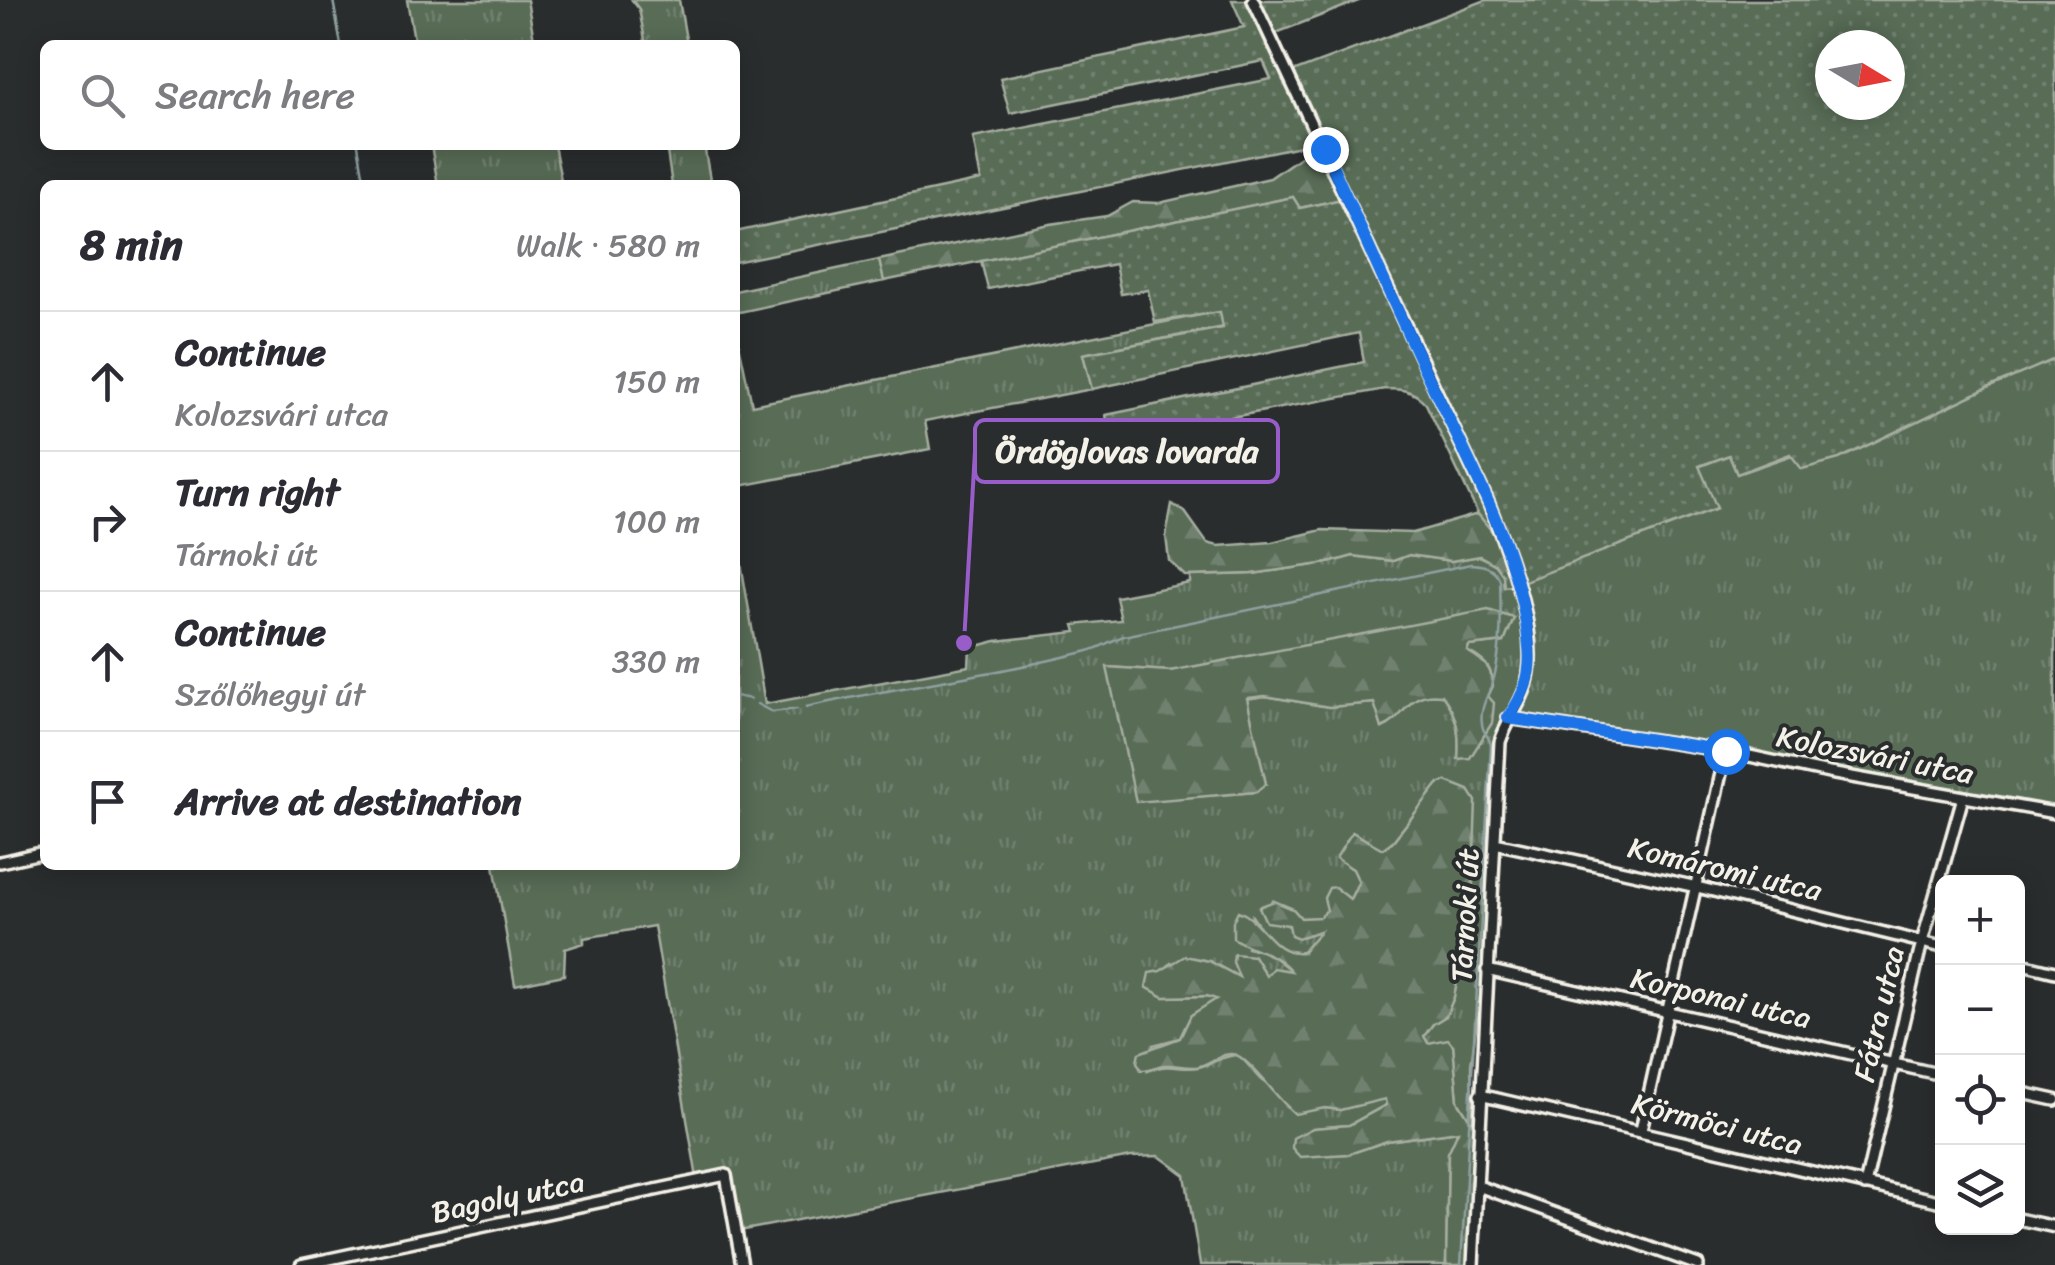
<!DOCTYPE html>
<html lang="en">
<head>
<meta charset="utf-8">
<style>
  :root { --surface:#fff; --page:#f2f2f3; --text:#2b2b33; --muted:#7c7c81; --line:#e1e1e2 }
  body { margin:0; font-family:Sriracha,sans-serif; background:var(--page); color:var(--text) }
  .controls { position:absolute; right:30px; bottom:30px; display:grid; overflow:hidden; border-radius:15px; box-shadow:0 5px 25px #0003 }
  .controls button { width:90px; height:90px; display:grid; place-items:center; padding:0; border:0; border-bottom:2px solid var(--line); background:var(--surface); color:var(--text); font:50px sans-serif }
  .compass { position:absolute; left:1815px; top:30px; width:90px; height:90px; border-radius:50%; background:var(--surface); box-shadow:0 5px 25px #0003; rotate:100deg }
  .stop { position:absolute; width:30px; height:30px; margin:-22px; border:8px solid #1a73e8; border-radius:50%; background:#fff }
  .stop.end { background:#1a73e8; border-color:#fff; box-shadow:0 2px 10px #0008 }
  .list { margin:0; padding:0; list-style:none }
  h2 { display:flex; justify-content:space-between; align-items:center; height:130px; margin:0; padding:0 40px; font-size:42px }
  h2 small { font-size:32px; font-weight:400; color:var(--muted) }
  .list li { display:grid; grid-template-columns:65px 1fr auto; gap:30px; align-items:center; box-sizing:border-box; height:140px; padding:0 40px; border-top:2px solid var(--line) }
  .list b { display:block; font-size:38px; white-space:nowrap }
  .list p { margin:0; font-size:32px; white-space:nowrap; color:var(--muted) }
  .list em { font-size:32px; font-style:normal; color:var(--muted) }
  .icon { flex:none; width:55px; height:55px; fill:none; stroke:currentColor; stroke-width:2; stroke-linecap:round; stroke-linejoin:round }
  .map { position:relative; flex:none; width:2055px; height:1265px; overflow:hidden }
  .search { position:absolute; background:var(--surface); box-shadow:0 5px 25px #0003; left:40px; top:40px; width:700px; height:110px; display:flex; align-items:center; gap:25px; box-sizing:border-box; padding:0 35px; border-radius:15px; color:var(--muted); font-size:38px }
  .panel { position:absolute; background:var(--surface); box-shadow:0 5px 25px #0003; left:40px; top:180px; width:700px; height:690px; border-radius:15px }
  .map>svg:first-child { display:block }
  .grass { fill:url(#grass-tufts); stroke:#a6aea0; stroke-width:2.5; fill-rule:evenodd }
  .forest { fill:url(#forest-firs); stroke:#a6aea0; stroke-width:2.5 }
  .garden { fill:url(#garden-dots); stroke:#a6aea0; stroke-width:2.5; fill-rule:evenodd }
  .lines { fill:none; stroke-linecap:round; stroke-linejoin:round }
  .stream { stroke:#90a1a1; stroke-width:2.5 }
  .street-casing { stroke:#f4f1e8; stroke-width:16 }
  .street { stroke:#2a2d2e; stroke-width:9 }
  .route { stroke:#1a73e8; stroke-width:12 }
  .labels { text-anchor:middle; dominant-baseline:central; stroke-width:8; stroke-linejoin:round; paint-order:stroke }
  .street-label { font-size:30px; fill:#f4f1e8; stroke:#2a2d2e }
  .leader { fill:none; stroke:#995dc9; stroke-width:4 }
  .callout-dot { fill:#995dc9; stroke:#2a2d2e; stroke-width:4 }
  .callout { fill:#2a2d2e; stroke:#995dc9; stroke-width:4 }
  .callout-label { font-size:32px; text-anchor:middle; font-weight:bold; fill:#f4f1e8 }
</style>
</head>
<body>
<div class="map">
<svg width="2055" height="1265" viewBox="0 0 2055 1265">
  <defs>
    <pattern id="grass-tufts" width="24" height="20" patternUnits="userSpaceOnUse" patternTransform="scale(2.5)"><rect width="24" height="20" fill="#586c57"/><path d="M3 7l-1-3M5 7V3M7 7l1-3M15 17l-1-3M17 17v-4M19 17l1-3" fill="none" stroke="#71816f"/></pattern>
    <pattern id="forest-firs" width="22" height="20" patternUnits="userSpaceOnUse" patternTransform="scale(2.5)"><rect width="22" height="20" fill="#586c57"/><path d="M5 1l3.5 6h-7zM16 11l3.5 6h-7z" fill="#71816f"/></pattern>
    <pattern id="garden-dots" width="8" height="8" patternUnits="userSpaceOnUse" patternTransform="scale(2.5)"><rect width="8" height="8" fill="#586c57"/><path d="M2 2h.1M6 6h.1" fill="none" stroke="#71816f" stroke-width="1.8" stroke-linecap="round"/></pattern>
  </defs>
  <rect width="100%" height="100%" fill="#2a2d2e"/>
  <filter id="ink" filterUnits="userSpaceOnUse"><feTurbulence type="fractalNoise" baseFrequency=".01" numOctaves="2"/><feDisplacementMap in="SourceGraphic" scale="20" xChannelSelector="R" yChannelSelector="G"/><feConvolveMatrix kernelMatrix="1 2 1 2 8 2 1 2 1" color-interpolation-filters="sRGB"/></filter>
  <g filter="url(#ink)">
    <path class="grass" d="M407 0H527L535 45H415Z
      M632 0H679L687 45H646L639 9Z
      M431 145H554L562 185H438Z
      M666 145H704L711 185H672Z
      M879 260 884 281 735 313V291Z
      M1220 311 1224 327 1083 354 1092 389 925 421 930 449 735 487V325L752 405Z
      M2055 359V811L1510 711 1502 735 1487 944 1471 1065 1473 1125 1458 1101 1453 1045 1428 1043 1424 1036 1433 1024 1446 1016 1454 997 1462 954 1438 784 1393 841 1382 849 1352 832 1347 866 1353 869 1359 881 1350 899 1335 888 1327 910 1320 918H1301L1293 909 1274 901 1280 922 1289 926 1298 938 1309 932 1321 931 1302 952C1278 955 1264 934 1252 916L1247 948 1267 952 1293 972 1266 976 1254 956 1241 978 1209 961 1171 963 1147 987 1164 997 1207 996 1217 999 1191 1015 1180 1038 1153 1045 1148 1071C1166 1062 1180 1070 1198 1067 1214 1064 1222 1055 1239 1055L1262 1080 1304 1110 1325 1108 1340 1110 1385 1098 1387 1104 1349 1125 1313 1128 1326 1154H1349L1387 1141 1459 1131 1448 1153 1446 1265H1200L1185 1175 1159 1156 1131 1157 739 1231 725 1179 698 1184 654 926 584 938V943L565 949 564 975 515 985 494 865H735V528L765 704 969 666 970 648 996 641 1076 632 1074 625 1121 620 1116 597 1190 583V576L1252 574 1328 563 1353 556 1393 561 1409 555 1451 561 1480 556 1496 565 1503 575 1504 587 1511 586 1716 508 1698 467 1729 455 1737 474 1987 388ZM1514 618 1504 642 1469 646 1467 651C1484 660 1492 666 1493 686L1458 759C1460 733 1458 716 1442 695 1405 690 1409 716 1382 728L1375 703 1329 707 1265 696 1246 699 1266 784 1256 792 1137 801 1108 667 1170 671Z"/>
    <path class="forest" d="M1313 152 1327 165 1343 199 1299 208 1293 197 884 281 879 260 1050 224 1107 216 1133 202 1159 203 1270 178 1303 155Z
      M1172 504 1185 512 1207 543 1218 546 1272 542 1322 530 1413 533 1478 514 1500 541 1511 586 1504 587 1503 575 1496 565 1480 556 1451 561 1409 555 1393 561 1353 556 1328 563 1252 574 1185 576 1169 561 1166 536Z
      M1488 610 1514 618 1504 642 1469 646 1467 651C1486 662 1499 673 1488 696L1494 703 1492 723 1470 758 1458 759C1460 733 1458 716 1442 695 1405 690 1409 717 1382 728L1374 703 1329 707 1265 696 1247 698 1266 784 1256 792 1136 802 1107 667 1170 671Z
      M1446 781 1469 790 1476 801 1472 909 1454 997 1446 1016 1433 1024 1424 1036 1428 1043 1448 1039 1453 1045 1458 1101 1473 1125V1188L1468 1265H1446L1448 1153 1458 1131 1387 1141 1349 1154 1300 1157 1292 1148 1293 1138 1313 1128 1349 1125 1386 1105 1385 1099 1340 1110 1325 1108 1295 1114C1274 1096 1261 1072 1240 1057 1226 1047 1209 1066 1196 1067 1185 1068 1175 1064 1164 1065 1156 1066 1150 1070 1141 1070L1137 1062 1139 1053 1180 1038 1191 1015 1216 999 1207 996 1164 997 1146 987 1149 973 1160 971 1185 956 1209 961 1239 977 1233 962 1234 954 1254 956 1266 976 1273 968 1291 971C1276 952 1252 951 1233 938V921L1238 911C1264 920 1271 956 1303 952L1320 931 1298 938 1291 935 1289 925 1266 922 1259 907 1274 901 1293 909 1301 918 1320 917 1327 910 1324 898 1329 888 1335 887 1350 899 1359 882 1353 869 1336 858 1352 832 1383 849 1393 841 1438 784Z"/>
    <path class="garden" d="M1232 0H1361L1276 33 1293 72 1486 0H2055V359L1987 388 1839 459 1802 469 1790 454 1737 474 1729 455 1699 466 1717 508 1511 586 1500 541 1478 514 1426 404C1414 390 1402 389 1385 389L1111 439 1106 415 1364 362 1359 333 1092 389 1083 354 1223 328 1220 312 1155 322 1148 290 1121 294 1115 264 988 289 981 261 1293 197 1300 208 1342 199 1327 165 1319 166 1312 152 1303 155 1300 146 735 262V232L981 180 973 138 1271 79 1263 61 1010 113 1000 78 1244 27ZM1830 45H1890V105H1830Z"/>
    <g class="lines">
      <path class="stream" d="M333 0 341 45
        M358 145 365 185
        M735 696 751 699
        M757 704 772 712 797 709
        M806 707C900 686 995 675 1088 651 1101 648 1111 640 1124 636L1471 564C1485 565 1494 567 1500 580 1501 612 1502 647 1494 678 1490 693 1479 707 1482 724 1483 734 1490 736 1491 746L1461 1265"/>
      <defs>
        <path id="street" d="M1253 0 1489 504C1508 553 1542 634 1526 686 1520 706 1506 722 1500 742L1473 1265
          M1508 718 1726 751 1829 773 2055 813
          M1495 843 1697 887 1942 947
          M0 862 45 852
          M2018 963 2055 972
          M1487 970 1942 1075
          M2018 1092 2055 1100
          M1480 1095 1942 1202
          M1641 1130 1726 751
          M1865 1185 1922 942 1963 797
          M1478 1186 1698 1265
          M2018 1219 2055 1227
          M301 1265 726 1175 742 1265"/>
      </defs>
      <use href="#street" class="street-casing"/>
      <use href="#street" class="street"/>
    </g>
  </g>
  <g class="lines" filter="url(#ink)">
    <path class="route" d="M1325 149C1357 221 1389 293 1422 364 1464 454 1520 546 1529 647 1532 675 1524 695 1508 718L1726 751"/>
  </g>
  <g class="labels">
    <g class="street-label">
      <text transform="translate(1875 755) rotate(11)">Kolozsvári utca</text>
      <text transform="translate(1725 869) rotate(13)">Komáromi utca</text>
      <text transform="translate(1465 915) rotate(-87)">Tárnoki út</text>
      <text transform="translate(1721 998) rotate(13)">Korponai utca</text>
      <text transform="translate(1879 1014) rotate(-77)">Fátra utca</text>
      <text transform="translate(1717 1124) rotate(14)">Körmöci utca</text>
      <text transform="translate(508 1197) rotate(-12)">Bagoly utca</text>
    </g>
  </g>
  <path class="leader" d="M964 643L975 451"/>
  <circle class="callout-dot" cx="964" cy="643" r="10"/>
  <rect class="callout" x="975" y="420" width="303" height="62" rx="10"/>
  <g class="callout-label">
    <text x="1127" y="462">Ördöglovas lovarda</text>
  </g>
</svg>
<div class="controls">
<button>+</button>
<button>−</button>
<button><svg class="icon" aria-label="locate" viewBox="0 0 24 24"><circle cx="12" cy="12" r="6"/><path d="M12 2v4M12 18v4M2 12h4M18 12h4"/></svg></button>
<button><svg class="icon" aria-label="layers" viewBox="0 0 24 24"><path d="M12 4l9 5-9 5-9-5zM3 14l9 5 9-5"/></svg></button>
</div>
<svg class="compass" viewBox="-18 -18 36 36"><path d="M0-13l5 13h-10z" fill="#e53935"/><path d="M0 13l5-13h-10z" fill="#7c7c81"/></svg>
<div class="stop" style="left:1726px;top:751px"></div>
<div class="stop end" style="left:1325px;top:149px"></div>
<div class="search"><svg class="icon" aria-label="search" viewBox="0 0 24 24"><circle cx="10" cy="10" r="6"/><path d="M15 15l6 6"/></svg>Search here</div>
<section class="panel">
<h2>8 min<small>Walk · 580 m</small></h2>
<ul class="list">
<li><svg class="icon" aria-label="ahead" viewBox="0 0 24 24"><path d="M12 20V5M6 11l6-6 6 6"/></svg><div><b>Continue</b><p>Kolozsvári utca</p></div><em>150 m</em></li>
<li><svg class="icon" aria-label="right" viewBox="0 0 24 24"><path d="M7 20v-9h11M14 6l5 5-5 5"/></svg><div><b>Turn right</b><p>Tárnoki út</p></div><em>100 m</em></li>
<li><svg class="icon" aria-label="ahead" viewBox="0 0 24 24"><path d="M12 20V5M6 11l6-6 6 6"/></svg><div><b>Continue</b><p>Szőlőhegyi út</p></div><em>330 m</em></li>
<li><svg class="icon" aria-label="arrive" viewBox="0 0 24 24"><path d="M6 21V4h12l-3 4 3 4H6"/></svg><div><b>Arrive at destination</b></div></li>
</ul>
</section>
</div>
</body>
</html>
